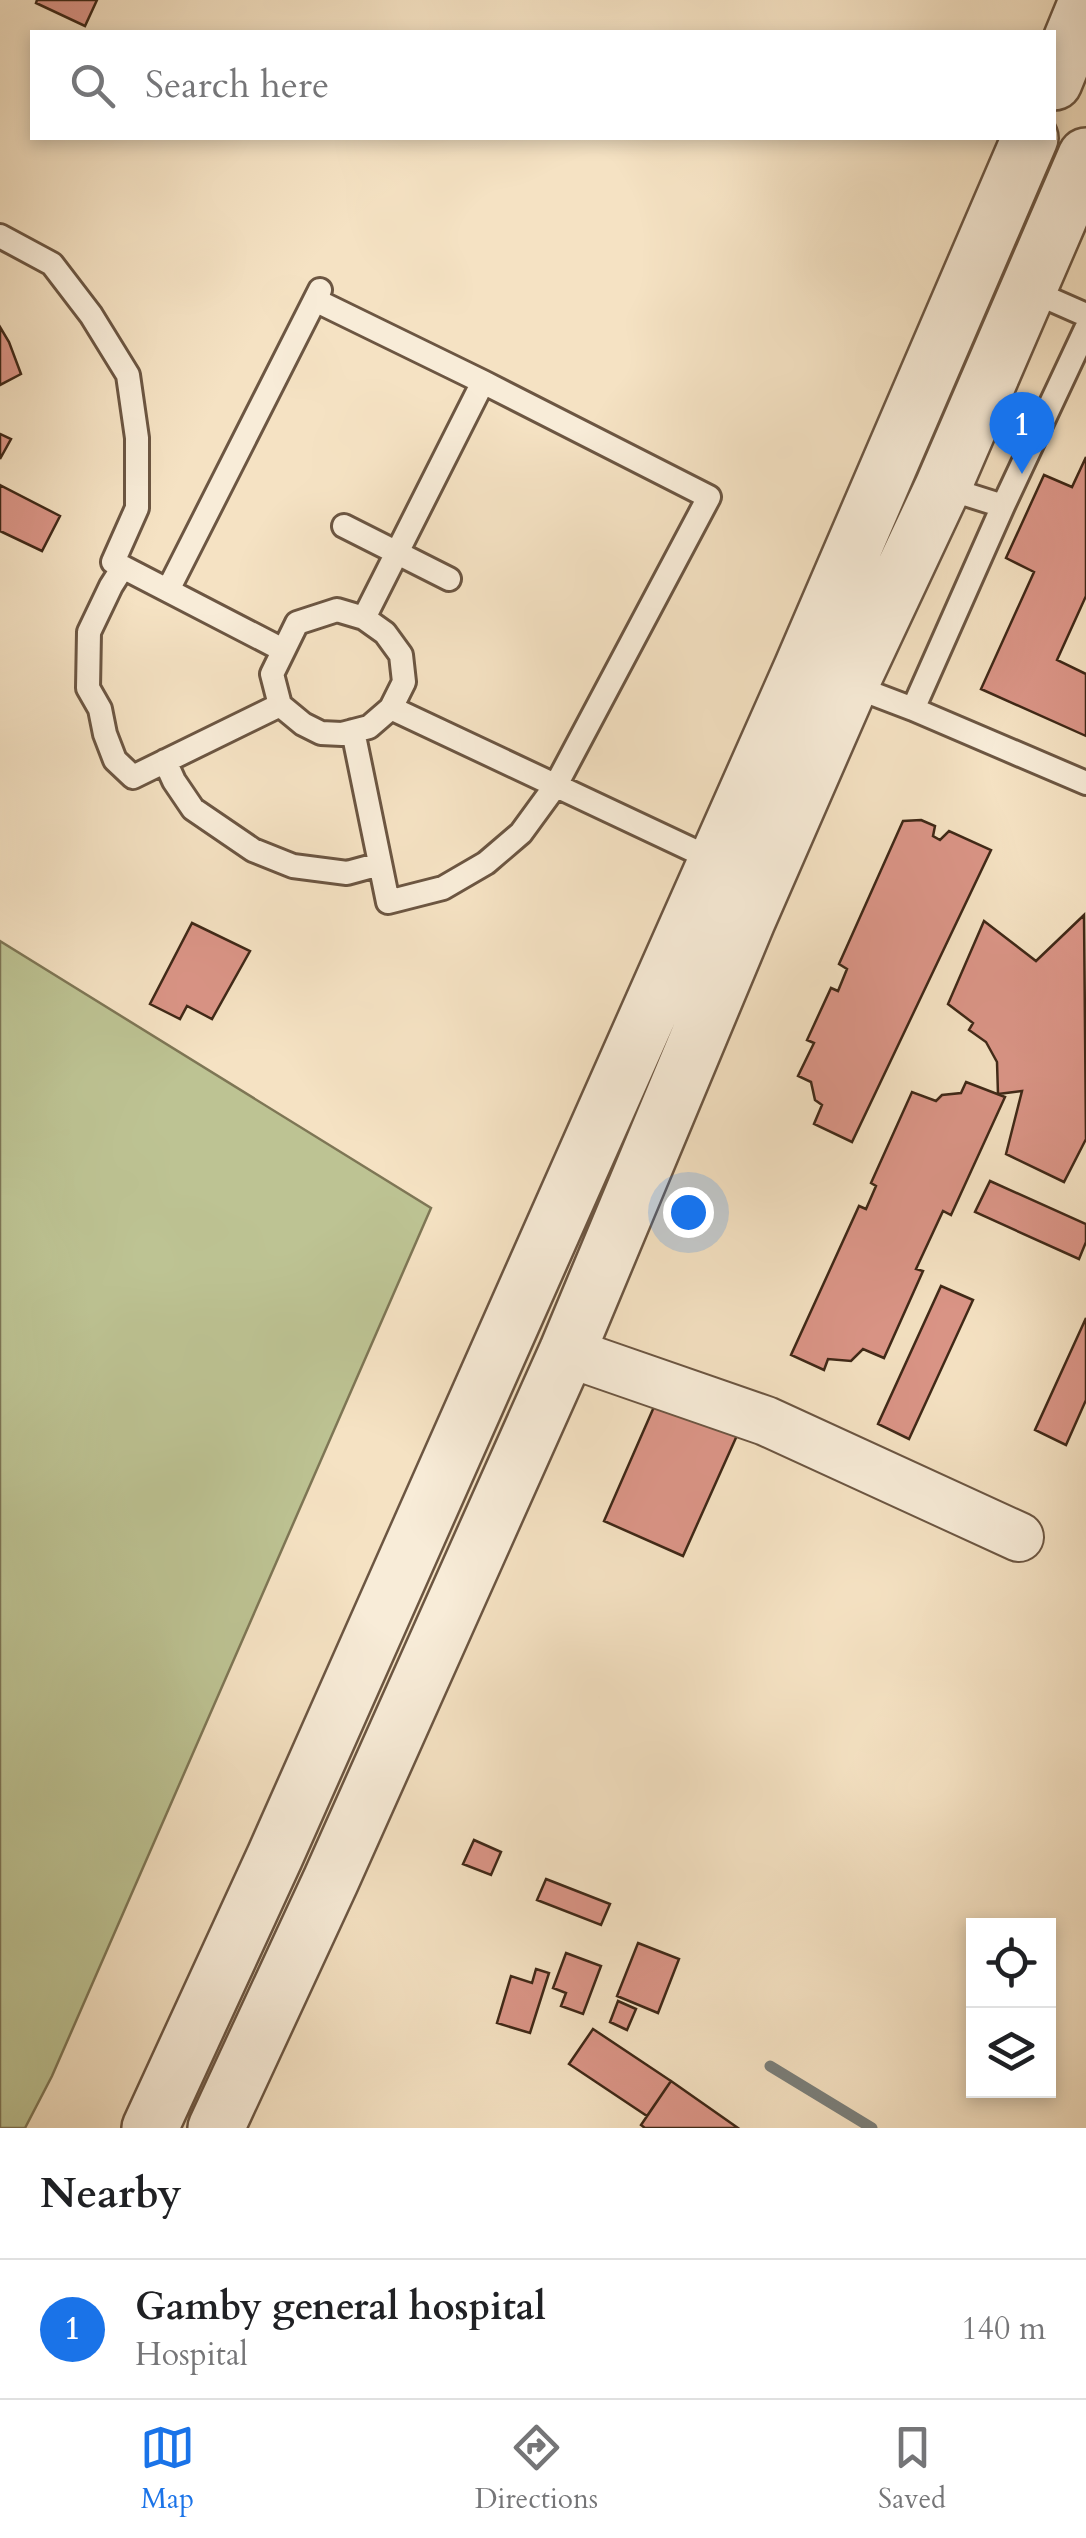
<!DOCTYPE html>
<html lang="en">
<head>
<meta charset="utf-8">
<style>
  :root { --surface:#fff; --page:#f6f6f6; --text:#202124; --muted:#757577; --line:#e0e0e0; --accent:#1a73e8 }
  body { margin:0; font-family:Cardo,serif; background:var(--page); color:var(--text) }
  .controls { position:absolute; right:30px; bottom:30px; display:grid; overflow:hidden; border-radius:0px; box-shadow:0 5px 15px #0003 }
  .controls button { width:90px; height:90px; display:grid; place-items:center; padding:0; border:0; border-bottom:2px solid var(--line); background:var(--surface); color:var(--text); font:50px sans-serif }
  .you { position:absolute; left:688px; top:1212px; width:35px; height:35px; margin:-25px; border:8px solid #fff; border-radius:50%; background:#1a73e8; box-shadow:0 0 0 15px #1a73e833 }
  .badge { display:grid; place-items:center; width:65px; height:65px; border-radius:50%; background:var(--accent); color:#fff; font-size:32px; font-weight:700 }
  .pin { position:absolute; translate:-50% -82px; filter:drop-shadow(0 2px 5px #0008) }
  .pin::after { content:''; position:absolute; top:52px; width:35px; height:30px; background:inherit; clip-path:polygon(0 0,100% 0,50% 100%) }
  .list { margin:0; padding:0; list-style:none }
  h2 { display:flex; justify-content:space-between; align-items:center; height:130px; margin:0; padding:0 40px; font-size:42px }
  h2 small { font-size:32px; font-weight:400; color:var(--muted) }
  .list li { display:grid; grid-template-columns:65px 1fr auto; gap:30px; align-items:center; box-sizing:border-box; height:140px; padding:0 40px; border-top:2px solid var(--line) }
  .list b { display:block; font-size:38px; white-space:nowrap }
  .list p { margin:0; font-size:32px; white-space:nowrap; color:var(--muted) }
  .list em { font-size:32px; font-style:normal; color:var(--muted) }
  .icon { flex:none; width:55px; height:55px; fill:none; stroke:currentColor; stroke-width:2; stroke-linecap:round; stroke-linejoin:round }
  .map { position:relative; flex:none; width:1086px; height:2128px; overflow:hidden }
  .search { position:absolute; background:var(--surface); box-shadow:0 5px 15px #0003; left:30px; right:30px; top:30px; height:110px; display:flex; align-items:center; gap:25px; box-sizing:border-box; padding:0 35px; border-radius:0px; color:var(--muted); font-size:38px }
  .sheet { height:270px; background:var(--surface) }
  nav { display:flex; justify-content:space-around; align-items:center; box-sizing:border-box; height:140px; border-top:2px solid var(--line); background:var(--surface); font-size:28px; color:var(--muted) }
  nav a { display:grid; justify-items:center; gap:5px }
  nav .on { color:var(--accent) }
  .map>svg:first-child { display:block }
  .green { fill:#bdc393; stroke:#7e7655; stroke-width:2.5 }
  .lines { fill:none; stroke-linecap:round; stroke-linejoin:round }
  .stream { stroke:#7b807c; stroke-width:11 }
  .building { fill:#db9587; stroke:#3f2817; stroke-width:2.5 }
  .service-casing { stroke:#6c5642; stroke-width:28 }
  .minor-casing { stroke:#6c5642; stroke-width:52 }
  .tertiary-casing { stroke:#6c5642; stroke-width:60 }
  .service { stroke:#f8ecd8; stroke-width:22 }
  .minor { stroke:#f8ecd8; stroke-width:48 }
  .tertiary { stroke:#f8ecd8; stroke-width:55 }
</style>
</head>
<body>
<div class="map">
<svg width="1086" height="2128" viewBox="0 0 1086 2128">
  <rect width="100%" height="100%" fill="#f5e2c3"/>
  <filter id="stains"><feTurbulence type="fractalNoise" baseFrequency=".002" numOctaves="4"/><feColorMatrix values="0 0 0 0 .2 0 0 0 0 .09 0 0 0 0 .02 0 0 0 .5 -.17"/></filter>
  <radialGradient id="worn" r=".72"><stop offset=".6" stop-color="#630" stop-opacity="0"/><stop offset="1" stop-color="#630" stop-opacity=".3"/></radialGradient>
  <path class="green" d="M0 941 431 1208 52 2076 25 2128H0Z"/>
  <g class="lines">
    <path class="stream" d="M770 2066 872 2128"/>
  </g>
  <path class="building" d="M37 0H97L85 26 36 3Z
    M0 327 9 342 21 374 0 385Z
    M0 434 11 439 0 459Z
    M1086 457V596L1057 660 1086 674V736L981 689 1034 572 1006 558 1044 475 1072 487Z
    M0 485 60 516 42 551 0 531Z
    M921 820 935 826 933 836 940 840 949 831 991 850 852 1142 814 1124 822 1105 815 1100 811 1082 798 1076 814 1043 807 1040 831 988 838 991 847 969 839 964 903 821Z
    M1084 915 1086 1139 1064 1182 1006 1154 1022 1091 998 1094 997 1062 986 1042 969 1030 973 1023 948 1004 984 921 1036 961Z
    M192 923 250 951 212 1019 187 1006 180 1019 150 1004Z
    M966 1082 1005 1097 951 1215 943 1211 916 1269 923 1271 884 1358 863 1349 851 1361 828 1359 824 1370 791 1355 859 1206 866 1209 876 1186 871 1183 912 1092 936 1101 942 1095 961 1093Z
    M990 1181 1086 1224V1242L1079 1259 975 1212Z
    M941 1286 973 1300 909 1439 878 1424Z
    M1086 1318V1400L1066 1445 1035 1430Z
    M657 1400 743 1422 683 1556 604 1521Z
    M474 1840 501 1852 491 1875 463 1864Z
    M546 1879 610 1904 601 1925 537 1900Z
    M638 1943 679 1959 658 2013 617 1996Z
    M566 1953 601 1966 583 2014 561 2006 566 1993 553 1988Z
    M536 1969 549 1973 530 2033 497 2023 511 1976 532 1983Z
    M618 2001 636 2009 627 2030 610 2022Z
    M593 2029 671 2081 647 2116 569 2064Z
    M671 2081 738 2128H645L641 2125Z"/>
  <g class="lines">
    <defs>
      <path id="service" d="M0 236 52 264 91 315 128 375 137 438V508L113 562 283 650
        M1027 289 1086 315
        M315 300 483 382 709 497 556 785 521 833 486 863 443 888 388 902 353 731
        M943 487 1003 506
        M344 526 449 579
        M123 567 111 586 89 632 88 688 100 709 105 734 115 760 133 777 280 705
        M168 590 320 290
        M337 610 364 618 385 633 401 655 404 682 391 708 369 727 342 734 321 733 303 724 280 705 272 674 297 623Z
        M364 618 483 382
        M850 685 913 709 1086 783
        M391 708 716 861
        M913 709 1003 506 1086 329
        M165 761 174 781 193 809 253 850 293 866 347 873 380 864"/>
      <path id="minor" d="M567 1352 766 1421 1019 1537"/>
      <path id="tertiary" d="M1054 82 1086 4
        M150 2128 275 1856 802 668 1030 138
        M216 2128 331 1880 567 1352 747 921 850 685 943 487 1086 156"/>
    </defs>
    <use href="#service" class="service-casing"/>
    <use href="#minor" class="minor-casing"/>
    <use href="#tertiary" class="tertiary-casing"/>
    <use href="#service" class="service"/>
    <use href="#minor" class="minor"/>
    <use href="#tertiary" class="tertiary"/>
  </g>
  <rect width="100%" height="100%" filter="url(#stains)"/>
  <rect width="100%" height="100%" fill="url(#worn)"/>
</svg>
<div class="controls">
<button><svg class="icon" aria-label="locate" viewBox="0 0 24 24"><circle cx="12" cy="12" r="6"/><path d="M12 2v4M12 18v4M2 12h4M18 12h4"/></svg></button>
<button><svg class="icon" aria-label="layers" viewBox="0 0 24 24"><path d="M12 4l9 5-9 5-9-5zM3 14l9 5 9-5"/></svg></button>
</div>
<div class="you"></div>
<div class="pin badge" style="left:1022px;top:474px">1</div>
<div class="search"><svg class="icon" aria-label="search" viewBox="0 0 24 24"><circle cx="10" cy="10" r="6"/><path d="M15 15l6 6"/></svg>Search here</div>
</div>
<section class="sheet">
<h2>Nearby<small></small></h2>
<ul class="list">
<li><span class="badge">1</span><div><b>Gamby general hospital</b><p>Hospital</p></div><em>140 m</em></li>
</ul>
</section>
<nav>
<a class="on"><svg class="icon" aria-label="map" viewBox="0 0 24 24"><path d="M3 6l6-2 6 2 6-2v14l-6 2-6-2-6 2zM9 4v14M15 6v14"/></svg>Map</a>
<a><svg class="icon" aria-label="directions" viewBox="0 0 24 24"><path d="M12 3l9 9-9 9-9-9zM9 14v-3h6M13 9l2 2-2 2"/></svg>Directions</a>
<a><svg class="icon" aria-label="saved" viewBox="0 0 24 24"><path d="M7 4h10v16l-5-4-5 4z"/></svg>Saved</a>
</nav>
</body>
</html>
